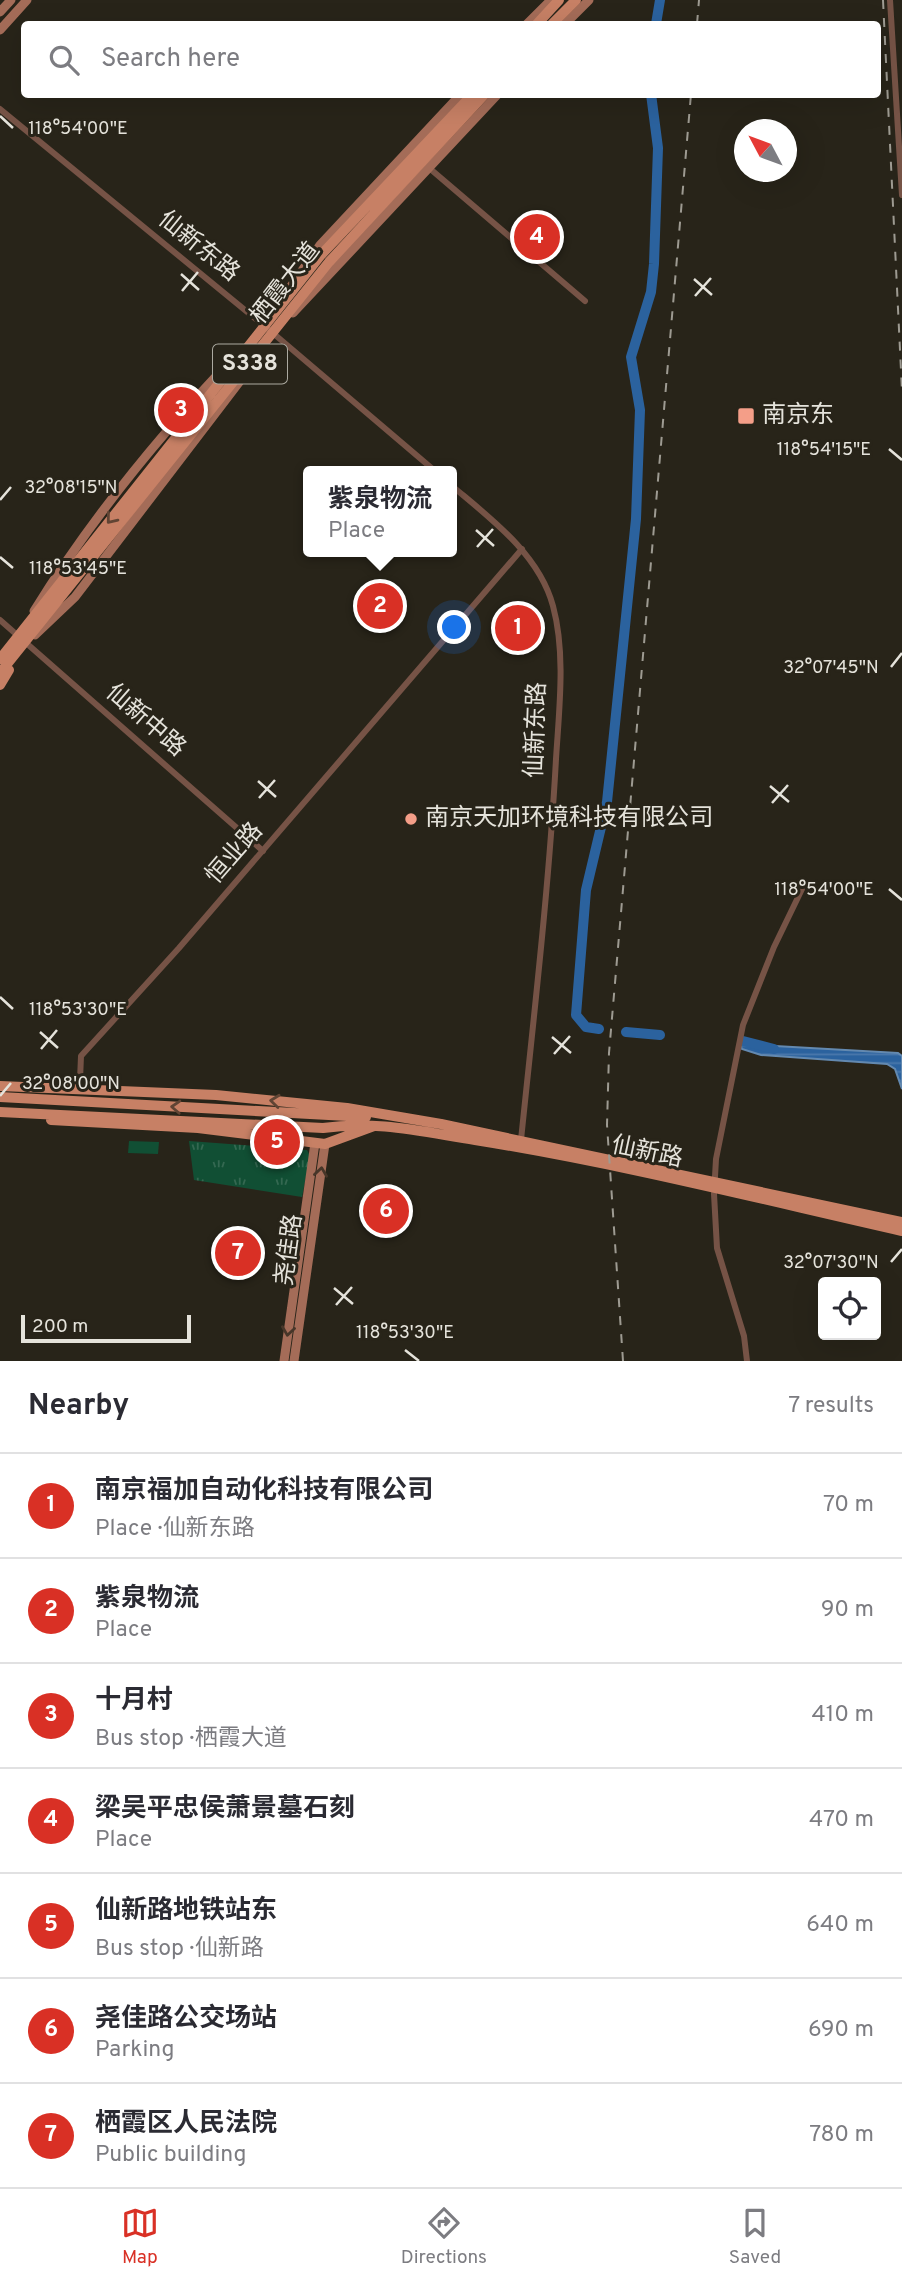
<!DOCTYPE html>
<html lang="en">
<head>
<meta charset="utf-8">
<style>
  :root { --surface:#fff; --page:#f7f7f7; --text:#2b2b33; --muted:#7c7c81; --line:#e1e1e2; --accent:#d93025 }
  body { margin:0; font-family:Overpass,"Noto Sans SC",sans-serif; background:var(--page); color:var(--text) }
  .controls { position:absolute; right:21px; bottom:21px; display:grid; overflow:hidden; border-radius:7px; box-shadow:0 7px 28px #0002 }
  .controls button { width:63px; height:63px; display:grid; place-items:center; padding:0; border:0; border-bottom:2px solid var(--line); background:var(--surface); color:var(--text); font:35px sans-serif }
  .compass { position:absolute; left:734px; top:119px; width:63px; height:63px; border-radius:50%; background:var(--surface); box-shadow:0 7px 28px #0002; rotate:311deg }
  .scale { position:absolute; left:21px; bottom:18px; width:170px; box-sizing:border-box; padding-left:7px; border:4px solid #e5e3db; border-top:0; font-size:19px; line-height:24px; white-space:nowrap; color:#e5e3db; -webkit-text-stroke:5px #282419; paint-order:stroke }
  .you { position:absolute; left:455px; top:628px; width:24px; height:24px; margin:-18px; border:5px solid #fff; border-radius:50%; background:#1a73e8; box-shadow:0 0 0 10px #1a73e833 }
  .badge { display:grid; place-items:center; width:46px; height:46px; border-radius:50%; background:var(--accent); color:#fff; font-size:23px; font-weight:700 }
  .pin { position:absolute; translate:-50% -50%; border:4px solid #fff; box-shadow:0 2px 7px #0006 }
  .popup { position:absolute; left:303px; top:466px; width:154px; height:91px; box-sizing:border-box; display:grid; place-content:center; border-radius:7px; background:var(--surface); filter:drop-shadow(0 2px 5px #0005); font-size:23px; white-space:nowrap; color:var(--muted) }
  .popup b { font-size:26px; color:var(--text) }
  .popup::after { content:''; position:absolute; left:50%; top:100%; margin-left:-14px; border:14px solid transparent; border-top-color:var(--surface) }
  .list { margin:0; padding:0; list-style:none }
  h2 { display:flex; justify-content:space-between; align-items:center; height:91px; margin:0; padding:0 28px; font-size:30px }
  h2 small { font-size:23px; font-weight:400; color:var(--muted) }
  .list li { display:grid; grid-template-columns:46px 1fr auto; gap:21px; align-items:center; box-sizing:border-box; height:105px; padding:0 28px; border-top:2px solid var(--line) }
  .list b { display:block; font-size:26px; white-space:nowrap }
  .list p { margin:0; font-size:23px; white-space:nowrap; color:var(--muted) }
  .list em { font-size:23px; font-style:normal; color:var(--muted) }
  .icon { flex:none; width:38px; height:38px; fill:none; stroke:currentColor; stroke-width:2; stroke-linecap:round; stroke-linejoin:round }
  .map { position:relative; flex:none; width:902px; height:1361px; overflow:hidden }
  .search { position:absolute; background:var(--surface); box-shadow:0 7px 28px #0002; left:21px; right:21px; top:21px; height:77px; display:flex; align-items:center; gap:18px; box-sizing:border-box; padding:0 24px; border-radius:7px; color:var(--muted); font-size:26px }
  .sheet { height:826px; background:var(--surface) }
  nav { display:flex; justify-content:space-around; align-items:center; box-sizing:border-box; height:98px; border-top:2px solid var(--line); background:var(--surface); font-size:19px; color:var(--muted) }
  nav a { display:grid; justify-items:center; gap:4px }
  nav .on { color:var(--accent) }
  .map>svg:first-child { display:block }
  .grass { fill:url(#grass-tufts) }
  .pitch { fill:#114f34 }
  .water { fill:url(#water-rules); stroke:#6389b0; stroke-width:2 }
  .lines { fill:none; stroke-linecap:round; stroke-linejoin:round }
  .river { stroke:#2b629e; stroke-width:10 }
  .street { stroke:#765346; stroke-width:6 }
  .secondary { stroke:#a46c58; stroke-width:9 }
  .primary { stroke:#c78065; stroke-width:10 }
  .rail { stroke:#9e9b92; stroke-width:2; stroke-dasharray:9 9; stroke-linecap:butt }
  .oneway { stroke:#604434 }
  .oneway2 { stroke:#473629 }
  .ticks { fill:none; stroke:#e5e3db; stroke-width:2.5 }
  .poi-dot { fill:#f49e88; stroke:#282419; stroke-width:2.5 }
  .labels { text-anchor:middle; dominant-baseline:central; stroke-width:6; stroke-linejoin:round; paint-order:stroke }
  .shield { fill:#282419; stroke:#acaaa1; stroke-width:2 }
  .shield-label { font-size:23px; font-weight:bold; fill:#e5e3db }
  .street-label { font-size:24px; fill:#e5e3db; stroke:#282419 }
  .poi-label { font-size:24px; fill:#e5e3db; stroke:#282419; text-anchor:start }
  .ticks-label { font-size:18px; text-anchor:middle; fill:#e5e3db; stroke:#282419; stroke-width:6; stroke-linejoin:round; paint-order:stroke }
</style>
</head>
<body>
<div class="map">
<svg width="902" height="1361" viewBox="0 0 902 1361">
  <defs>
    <pattern id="grass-tufts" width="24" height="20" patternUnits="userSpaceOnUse" patternTransform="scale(1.75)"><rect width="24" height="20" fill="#114f34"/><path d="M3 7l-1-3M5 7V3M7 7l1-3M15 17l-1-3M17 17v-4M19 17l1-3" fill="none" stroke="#346851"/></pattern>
    <pattern id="water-rules" width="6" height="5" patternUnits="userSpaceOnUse" patternTransform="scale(1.75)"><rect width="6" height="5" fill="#2b629e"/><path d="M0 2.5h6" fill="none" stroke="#4a78ab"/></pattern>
  </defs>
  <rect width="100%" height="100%" fill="#282419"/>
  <path class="grass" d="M189 1141 307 1150 310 1156 302 1197 194 1180Z"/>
  <path class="pitch" d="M129 1141 159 1142 158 1154 128 1153Z"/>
  <path class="water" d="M740 1044 898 1053 902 1056V1089L895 1069 887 1064 761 1055 742 1049Z"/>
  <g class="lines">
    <path class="river" d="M656 24 660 0
      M599 1029 586 1027 576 1015 586 890 607 802 636 519 640 410 631 357 651 292 654 264 658 148 651 94
      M626 1032 660 1035
      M743 1041 774 1049"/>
    <path class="street" d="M890 0 902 195
      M0 109 274 334 435 471
      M428 167 585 301
      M452 486C490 518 539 554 553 606 566 654 559 710 556 759 549 887 534 1014 521 1140
      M0 620 263 851
      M89 1087 80 1080 81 1056 179 948 522 549
      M747 1361 744 1336 717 1248 714 1194 716 1159 743 1025 774 947 803 887"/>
    <path class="secondary" d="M0 12 11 0
      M527 24 551 0
      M565 24 589 0
      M0 30 27 0
      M282 299 320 245 461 94
      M293 313 498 94
      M34 611C91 519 163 431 238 353
      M35 635 75 597 263 351
      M284 1361 315 1143
      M294 1361 325 1144"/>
    <path class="primary" d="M537 24 559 0
      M552 24 576 0
      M0 659 321 255 473 94
      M0 673 329 262 485 94
      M0 685 9 670
      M0 1086 216 1095 347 1108 441 1124 902 1222
      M0 1097 366 1117
      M0 1112 323 1128C375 1120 423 1132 475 1140 619 1163 760 1199 902 1231
      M51 1120 198 1128 325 1144 374 1126"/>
    <path class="rail" d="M883 0 902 391
      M697 24 699 0
      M623 1361 607 1125 609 1053 691 94"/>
  </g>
  <defs><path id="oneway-chevron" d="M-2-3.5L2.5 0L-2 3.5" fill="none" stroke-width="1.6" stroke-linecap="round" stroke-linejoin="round" transform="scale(1.75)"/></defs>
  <g class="oneway">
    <use href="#oneway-chevron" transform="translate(111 519) rotate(129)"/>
    <use href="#oneway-chevron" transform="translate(275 1101) rotate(-174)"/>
    <use href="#oneway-chevron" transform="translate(176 1107) rotate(-177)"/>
  </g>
  <g class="oneway2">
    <use href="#oneway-chevron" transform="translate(321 1172) rotate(-82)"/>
    <use href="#oneway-chevron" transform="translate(288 1331) rotate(98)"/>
  </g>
  <path class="ticks" d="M0 116 13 128M181 274 199 290M694 279 712 295M182 291 198 272M695 296 711 278M889 449 902 460M0 500 11 487M476 530 494 546M477 547 493 529M0 557 13 568M891 667 902 653M258 781 276 797M770 786 789 802M259 798 275 780M772 803 788 785M889 889 902 900M0 997 13 1009M40 1032 58 1048M552 1037 571 1053M41 1049 57 1030M554 1054 570 1036M0 1096 11 1083M891 1262 902 1249M334 1288 353 1304M336 1305 352 1287M405 1350 419 1361"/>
  <g class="poi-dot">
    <rect x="737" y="407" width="18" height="18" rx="3.5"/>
    <circle cx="411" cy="819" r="7"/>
  </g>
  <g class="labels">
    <rect class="shield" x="213" y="344.5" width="74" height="39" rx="5"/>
    <g class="shield-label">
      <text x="250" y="364">S338</text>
    </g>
    <g class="street-label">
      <text transform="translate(198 247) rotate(39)">仙新东路</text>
      <text transform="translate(286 284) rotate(-52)">栖霞大道</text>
      <text transform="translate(145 721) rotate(41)">仙新中路</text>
      <text transform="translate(537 730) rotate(-88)">仙新东路</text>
      <text transform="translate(235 854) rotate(-49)">恒业路</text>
      <text transform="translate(647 1153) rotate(12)">仙新路</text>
      <text transform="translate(290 1250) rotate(-82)">尧佳路</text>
    </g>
    <g class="poi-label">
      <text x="762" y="416">南京东</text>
      <text x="425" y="819">南京天加环境科技有限公司</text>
    </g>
  </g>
  <g class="ticks-label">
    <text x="78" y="134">118°54'00"E</text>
    <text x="824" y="455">118°54'15"E</text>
    <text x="71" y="493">32°08'15"N</text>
    <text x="78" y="574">118°53'45"E</text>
    <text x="831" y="673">32°07'45"N</text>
    <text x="824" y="895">118°54'00"E</text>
    <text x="78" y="1015">118°53'30"E</text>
    <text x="71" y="1089">32°08'00"N</text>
    <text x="831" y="1268">32°07'30"N</text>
    <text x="405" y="1338">118°53'30"E</text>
  </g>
</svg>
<div class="controls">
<button><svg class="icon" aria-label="locate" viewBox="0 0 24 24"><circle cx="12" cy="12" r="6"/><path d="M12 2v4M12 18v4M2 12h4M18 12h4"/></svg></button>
</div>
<svg class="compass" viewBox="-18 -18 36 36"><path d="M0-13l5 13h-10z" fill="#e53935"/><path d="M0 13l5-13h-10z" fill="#7c7c81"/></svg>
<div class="scale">200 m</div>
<div class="you"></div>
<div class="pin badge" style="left:518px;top:628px">1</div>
<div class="pin badge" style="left:380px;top:606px">2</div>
<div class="popup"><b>紫泉物流</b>Place</div>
<div class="pin badge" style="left:181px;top:410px">3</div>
<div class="pin badge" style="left:537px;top:237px">4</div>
<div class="pin badge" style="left:277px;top:1142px">5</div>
<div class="pin badge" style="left:386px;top:1211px">6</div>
<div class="pin badge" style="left:238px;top:1253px">7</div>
<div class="search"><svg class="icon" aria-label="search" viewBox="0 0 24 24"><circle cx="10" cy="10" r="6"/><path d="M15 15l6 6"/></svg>Search here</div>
</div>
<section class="sheet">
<h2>Nearby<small>7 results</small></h2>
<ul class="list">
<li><span class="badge">1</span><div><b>南京福加自动化科技有限公司</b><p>Place · 仙新东路</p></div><em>70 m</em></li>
<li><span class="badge">2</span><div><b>紫泉物流</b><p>Place</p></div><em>90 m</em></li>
<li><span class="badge">3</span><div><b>十月村</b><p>Bus stop · 栖霞大道</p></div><em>410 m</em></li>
<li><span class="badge">4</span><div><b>梁吴平忠侯萧景墓石刻</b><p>Place</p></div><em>470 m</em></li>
<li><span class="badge">5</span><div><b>仙新路地铁站东</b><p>Bus stop · 仙新路</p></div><em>640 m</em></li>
<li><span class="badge">6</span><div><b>尧佳路公交场站</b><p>Parking</p></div><em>690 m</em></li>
<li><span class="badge">7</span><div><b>栖霞区人民法院</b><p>Public building</p></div><em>780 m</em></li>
</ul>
</section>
<nav>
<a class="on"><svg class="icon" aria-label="map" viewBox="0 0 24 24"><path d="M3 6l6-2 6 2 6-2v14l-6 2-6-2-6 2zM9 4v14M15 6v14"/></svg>Map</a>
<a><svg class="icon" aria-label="directions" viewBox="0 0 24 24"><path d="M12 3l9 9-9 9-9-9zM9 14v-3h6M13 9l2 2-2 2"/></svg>Directions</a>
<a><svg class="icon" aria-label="saved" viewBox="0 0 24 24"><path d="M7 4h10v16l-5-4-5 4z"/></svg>Saved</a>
</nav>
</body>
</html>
